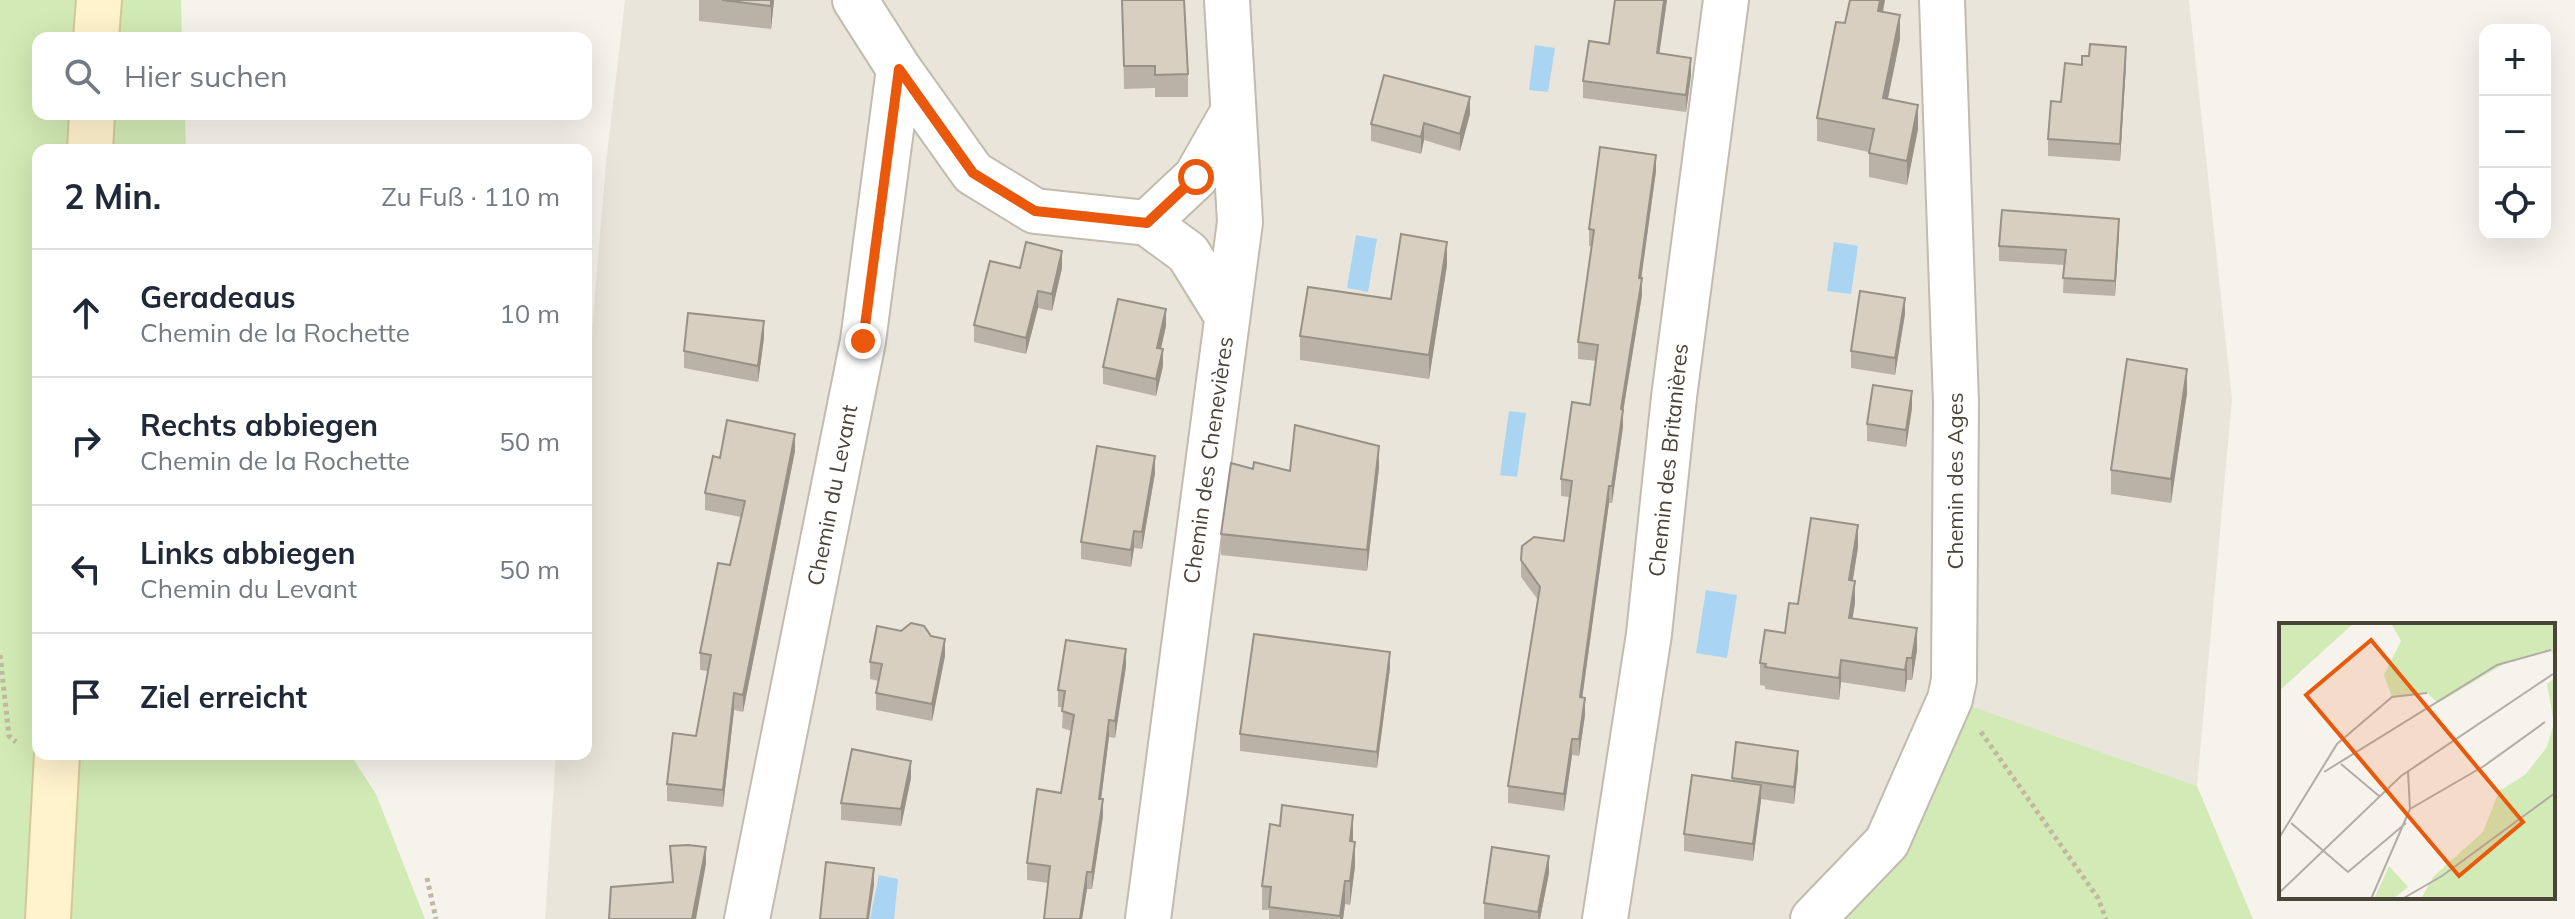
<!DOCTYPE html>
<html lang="de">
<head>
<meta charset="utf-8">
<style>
  :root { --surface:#fff; --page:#f2f2f3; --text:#1f2937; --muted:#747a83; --line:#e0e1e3 }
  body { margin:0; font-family:Mulish,sans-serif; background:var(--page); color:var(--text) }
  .controls { position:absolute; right:24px; top:24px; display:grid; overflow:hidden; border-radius:16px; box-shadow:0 8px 32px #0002 }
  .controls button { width:72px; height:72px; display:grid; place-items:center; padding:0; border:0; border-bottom:2px solid var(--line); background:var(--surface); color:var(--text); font:40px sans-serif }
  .stop { position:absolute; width:24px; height:24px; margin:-18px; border:6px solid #ea580c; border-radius:50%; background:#fff }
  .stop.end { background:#ea580c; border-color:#fff; box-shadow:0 2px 8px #0008 }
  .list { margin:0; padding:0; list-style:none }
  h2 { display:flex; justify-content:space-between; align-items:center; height:104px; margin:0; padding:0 32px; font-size:34px }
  h2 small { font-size:26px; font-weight:400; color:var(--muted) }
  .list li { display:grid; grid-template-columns:52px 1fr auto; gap:24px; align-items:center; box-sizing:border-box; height:128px; padding:0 32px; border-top:2px solid var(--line) }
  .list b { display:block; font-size:30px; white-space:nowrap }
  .list p { margin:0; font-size:26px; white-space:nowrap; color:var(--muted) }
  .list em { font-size:26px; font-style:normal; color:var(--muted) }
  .icon { flex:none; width:44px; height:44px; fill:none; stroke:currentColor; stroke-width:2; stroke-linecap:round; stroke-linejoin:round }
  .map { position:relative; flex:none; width:2575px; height:919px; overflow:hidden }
  .search { position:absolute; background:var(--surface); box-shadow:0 8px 32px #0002; left:32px; top:32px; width:560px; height:88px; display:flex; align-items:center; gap:20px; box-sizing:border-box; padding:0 28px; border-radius:16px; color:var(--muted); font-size:30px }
  .panel { position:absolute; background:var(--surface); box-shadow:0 8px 32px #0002; left:32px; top:144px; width:560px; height:616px; border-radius:16px }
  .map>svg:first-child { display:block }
  .residential { fill:#eae5da }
  .green { fill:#d2eab5 }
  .water { fill:#a9d4f2 }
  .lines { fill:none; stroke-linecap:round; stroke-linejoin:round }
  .street-casing { stroke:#c2bbae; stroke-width:48 }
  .secondary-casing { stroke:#d6c79b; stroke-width:48 }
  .path { stroke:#c4b79f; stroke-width:5; stroke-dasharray:4 4; stroke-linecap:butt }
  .street { stroke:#fff; stroke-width:44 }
  .secondary { stroke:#fff3cd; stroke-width:44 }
  .wall { fill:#bab2a6 }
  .shaded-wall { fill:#979187 }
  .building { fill:#d8cfc1; stroke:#979187; stroke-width:2 }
  .route { stroke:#ea580c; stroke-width:10 }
  .labels { text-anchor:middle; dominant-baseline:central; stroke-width:7; stroke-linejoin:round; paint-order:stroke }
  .street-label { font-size:22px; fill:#4b4439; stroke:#fff }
  .inset-road { fill:none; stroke:#b2ada4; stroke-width:2 }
  .view { fill:#e8590c; fill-opacity:0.15; stroke:#e8590c; stroke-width:4 }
  .inset-edge { fill:none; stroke:#4b4439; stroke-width:4 }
</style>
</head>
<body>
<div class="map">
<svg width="2575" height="919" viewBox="0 0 2575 919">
  <rect width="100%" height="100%" fill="#f6f3ec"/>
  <path class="residential" d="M625 0H2189L2232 399 2197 786 1950 700 1813 919H545L556 754H586V401L606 163Z"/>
  <path class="green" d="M0 0H181L182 38H38V114H185L186 150H38V754H350L376 794 425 919H0Z
    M1950 699 2197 786 2253 919H1813Z"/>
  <path class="water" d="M1535 45 1555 48 1548 92 1529 90Z
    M1356 235 1377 239 1368 292 1347 288Z
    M1834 242 1858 246 1851 294 1827 291Z
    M1509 411 1526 413 1517 477 1500 475Z
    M1706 590 1737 595 1727 658 1696 653Z
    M879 875 898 879 894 919H870Z"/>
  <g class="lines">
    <defs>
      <path id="street" d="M855 0 899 69 973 173 1035 211 1147 223 1188 253 1227 316
        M1147 223 1196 177 1233 112
        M747 919 863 341 899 69
        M1148 919 1240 222 1227 0
        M1605 919 1649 634 1674 397 1726 0
        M1813 919 1887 842 1950 699 1954 680 1956 403 1942 0"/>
      <path id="secondary" d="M96 38 99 0
        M90 150 92 114
        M48 919 57 754"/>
    </defs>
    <use href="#street" class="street-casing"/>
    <use href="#secondary" class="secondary-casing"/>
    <path class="path" d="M0 655 9 736 16 742
      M1981 732 2098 898 2106 919
      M427 878 436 919"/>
    <use href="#street" class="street"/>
    <use href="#secondary" class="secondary"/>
  </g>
  <path class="wall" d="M699 0H774L771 29 699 21Z
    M1122 0 1188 74V97H1155V88L1124 89Z
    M1615 0H1667L1659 54 1691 75 1686 112 1583 98V81L1609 44Z
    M1885 0 1883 12 1900 39 1888 99 1918 129 1907 185 1869 177V152L1817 141V118L1845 23Z
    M2126 64 2120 161 2048 156V139L2061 102 2082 65Z
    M1470 114 1460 151 1424 140 1421 154 1371 141V124Z
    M1656 171 1641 278 1642 295 1623 412V427L1612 503H1609L1582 698 1585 715 1579 756 1572 755 1564 811 1508 803V786L1538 600 1521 577V560L1564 541 1569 497 1561 496V479L1590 405 1596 361 1578 359V342L1592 246H1589V229Z
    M2119 233 2115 296 2063 293 2064 265 1999 261V246Z
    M1447 265 1429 379 1300 360V336L1391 299Z
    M1020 268H1062L1052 311 1038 308 1026 354 974 342V325Z
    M1905 314 1895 375 1851 368V351Z
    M1166 326 1161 349 1163 366 1156 396 1103 384V367Z
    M764 338 758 382 684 368V351Z
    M2187 393 2171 503 2111 494V470Z
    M1912 408 1906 447 1867 441V424Z
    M795 451 743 712 734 710 723 807 667 801V784L696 736 708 671 700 670V653L730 565 741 517 705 510V493L720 458Z
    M1379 468 1367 571 1221 555V534L1253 469 1290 471Z
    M1155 473 1142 549 1134 548 1131 567 1081 559V542Z
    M1858 547 1853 580 1855 603 1852 619 1917 650 1912 680H1907L1905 692 1841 682 1839 700 1765 689V686L1760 685V663L1785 633 1798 604Z
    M945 656 932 721 876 710V693L879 681 870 679V662Z
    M1126 666 1115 738 1109 737 1101 799 1103 816 1092 889H1087L1082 919H1044L1048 883 1027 880V863L1061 793 1072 731 1062 728 1063 707H1058V690Z
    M1390 668 1377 768 1240 751V734Z
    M1736 742 1798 768 1794 804 1761 799 1753 861 1684 851V834L1732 781Z
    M911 778 901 826 841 820V803Z
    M1353 842 1355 866 1350 905 1345 904 1343 919H1269V910H1262V886Z
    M1549 873 1540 919H1484V903Z"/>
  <path class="shaded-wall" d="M771 0H774L771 29Z
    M1664 0H1667L1657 70V53Z
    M1880 0H1885L1878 35V11Z
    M1900 15V39L1883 122V98Z
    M2126 47V64L2120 161V144Z
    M1691 58V75L1686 112V95Z
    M1470 97V114L1460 151V134Z
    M1918 105V129L1907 185V161Z
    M1424 123V140L1421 154V137Z
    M1656 155V171L1639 295V278Z
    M2119 219V233L2115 296V281Z
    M1447 242V265L1429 379V355Z
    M1062 251V268L1052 311V294Z
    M1642 278V295L1623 412V427L1612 503V486L1621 409Z
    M1038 291V308L1026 354V338Z
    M1905 298V314L1895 375V358Z
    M1166 309V326L1157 365V348Z
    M764 321V338L758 382V366Z
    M1163 349V366L1156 396V379Z
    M2187 369V393L2171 503V479Z
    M1912 391V408L1906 447V430Z
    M795 434V451L743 712V695Z
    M1379 446V468L1367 571V550Z
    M1155 456V473L1142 549V532Z
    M1609 486V503L1580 714V697Z
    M1858 525V547L1849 602V580Z
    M1134 531V548L1131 567V550Z
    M1855 581V603L1849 640V618Z
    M1917 628V650L1912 680V658Z
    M945 639V656L932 721V704Z
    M1126 649V666L1115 738V721Z
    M1390 652V668L1377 768V752Z
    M1907 658V680L1905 692V670Z
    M1841 660V682L1839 700V678Z
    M734 693V710L723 807V790Z
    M1585 698V715L1579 756V739Z
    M1109 720V737L1099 816V799Z
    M1572 739V755L1564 811V794Z
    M1798 751V768L1794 804V787Z
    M911 761V778L901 826V809Z
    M1761 785V801L1753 861V844Z
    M1103 799V816L1092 889V872Z
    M1353 815V839L1350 865V841Z
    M1355 842V866L1350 905V881Z
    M706 847V864L696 919H692Z
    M1549 856V873L1540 919H1538V912Z
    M874 868V885L869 919H867Z
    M1087 872V889L1082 919H1080Z
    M1345 881V904L1343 919H1340Z"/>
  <path class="building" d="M722 0H771V6Z
    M1122 0H1184L1188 74 1155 75V66H1124Z
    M1615 0H1664L1657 53 1691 58 1686 95 1583 81 1589 41 1609 44Z
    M1850 0H1880L1878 11 1900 15 1883 98 1918 105 1907 161 1869 153 1874 129 1817 118 1836 22 1845 23Z
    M2090 44 2126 47 2120 144 2048 139 2051 101 2061 102 2065 63 2082 65V56H2089Z
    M1384 75 1470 97 1460 134 1424 123 1421 137 1371 124Z
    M1600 147 1656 155 1639 278H1642L1621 409 1623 410 1612 486H1609L1580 697 1585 698 1579 739H1572L1564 794 1508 786 1540 587 1521 560 1522 546 1534 537 1564 541 1572 481 1561 479 1572 402 1590 405 1598 345 1578 342 1594 230 1589 229Z
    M2002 210 2119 219 2115 281 2063 278 2066 250 1999 246Z
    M1401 234 1447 242 1429 355 1300 336 1308 287 1391 299Z
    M1026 242 1062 251 1052 294 1038 291 1026 338 974 325 990 261 1020 268Z
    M1860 291 1905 298 1895 358 1851 351Z
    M1118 299 1166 309 1157 348 1163 349 1156 379 1103 367Z
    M688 313 764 321 758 366 684 351Z
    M2127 359 2187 369 2171 479 2111 470Z
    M1873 385 1912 391 1906 430 1867 424Z
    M727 420 795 434 743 695 734 693 723 790 667 784 673 733 696 736 711 655 700 653 718 563 730 565 745 501 705 493 713 456 720 458Z
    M1295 425 1379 446 1367 550 1221 534 1231 463 1253 469 1254 462 1290 471Z
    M1097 446 1155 456 1142 532 1134 531 1131 550 1081 542Z
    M1811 518 1858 525 1849 580 1855 581 1849 618 1917 628 1912 658H1907L1905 670 1841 660 1839 678 1765 667 1766 664 1760 663 1765 630 1785 633 1789 603 1798 604Z
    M911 623 924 626 931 636 945 639 932 704 876 693 882 664 870 662 877 626 901 631Z
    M1254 634 1390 652 1377 752 1240 734Z
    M1066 640 1126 649 1115 721 1109 720 1099 799H1103L1092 872H1087L1080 919H1044L1050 866 1027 863 1037 789 1061 793 1074 715 1062 711 1065 691 1058 690Z
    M1736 742 1798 751 1794 787 1732 778Z
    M852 749 911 761 901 809 841 803Z
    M1692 775 1761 785 1753 844 1684 834Z
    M1282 805 1353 815 1350 841 1355 842 1350 881H1345L1340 916 1269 907 1271 887 1262 886 1270 824 1280 826Z
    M688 845 706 847 692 919H609L611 887 673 882 670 846Z
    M1492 847 1549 856 1538 912 1484 903Z
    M826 862 874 868 867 919H820Z"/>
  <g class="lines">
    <path class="route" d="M863 341 899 69 973 173 1035 211 1147 223 1196 177"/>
  </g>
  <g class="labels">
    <g class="street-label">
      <text transform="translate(1208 460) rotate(-82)">Chemin des Chenevières</text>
      <text transform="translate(1668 460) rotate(-84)">Chemin des Britanières</text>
      <text transform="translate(1955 481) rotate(-90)">Chemin des Ages</text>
      <text transform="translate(832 495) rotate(-79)">Chemin du Levant</text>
    </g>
  </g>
  <g transform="translate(2279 623)">
    <rect width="276" height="276" fill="#f6f3ec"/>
    <path d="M0 0H75L0 68ZM112 0H276V33L271 27 228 39 159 80 148 70 113 74 105 52 122 18ZM276 55V276H142L154 254 204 209 220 168 246 152 268 124 275 100 268 61ZM110 243 129 264 114 276H95Z" fill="#d2eab5"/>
    <path class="inset-road" d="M62 141 100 173M45 149 218 42 272 27M131 186 205 143 266 99M12 200 69 249 127 200M0 215 58 121 113 74 148 70M0 270 122 153 274 51M92 276 131 186 129 148M123 276 163 253 276 170"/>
    <path class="view" d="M92 17 244 199 180 253 27 72Z"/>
    <rect width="276" height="276" class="inset-edge"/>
  </g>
</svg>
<div class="controls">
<button>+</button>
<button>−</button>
<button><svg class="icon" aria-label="locate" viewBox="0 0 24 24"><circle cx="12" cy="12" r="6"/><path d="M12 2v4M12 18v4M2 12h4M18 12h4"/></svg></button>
</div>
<div class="stop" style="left:1196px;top:177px"></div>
<div class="stop end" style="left:863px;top:341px"></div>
<div class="search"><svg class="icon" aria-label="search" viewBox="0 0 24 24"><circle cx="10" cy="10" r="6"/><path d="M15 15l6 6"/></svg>Hier suchen</div>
<section class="panel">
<h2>2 Min.<small>Zu Fuß · 110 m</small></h2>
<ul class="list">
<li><svg class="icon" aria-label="ahead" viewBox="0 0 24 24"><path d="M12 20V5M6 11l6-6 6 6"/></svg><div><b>Geradeaus</b><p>Chemin de la Rochette</p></div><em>10 m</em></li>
<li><svg class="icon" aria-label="right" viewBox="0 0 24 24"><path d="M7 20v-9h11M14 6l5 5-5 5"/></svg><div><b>Rechts abbiegen</b><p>Chemin de la Rochette</p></div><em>50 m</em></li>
<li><svg class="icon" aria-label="left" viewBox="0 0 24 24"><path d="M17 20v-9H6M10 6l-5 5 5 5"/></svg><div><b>Links abbiegen</b><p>Chemin du Levant</p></div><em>50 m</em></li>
<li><svg class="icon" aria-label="arrive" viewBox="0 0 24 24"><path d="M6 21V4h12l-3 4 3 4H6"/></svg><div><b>Ziel erreicht</b></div></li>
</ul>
</section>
</div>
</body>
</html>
